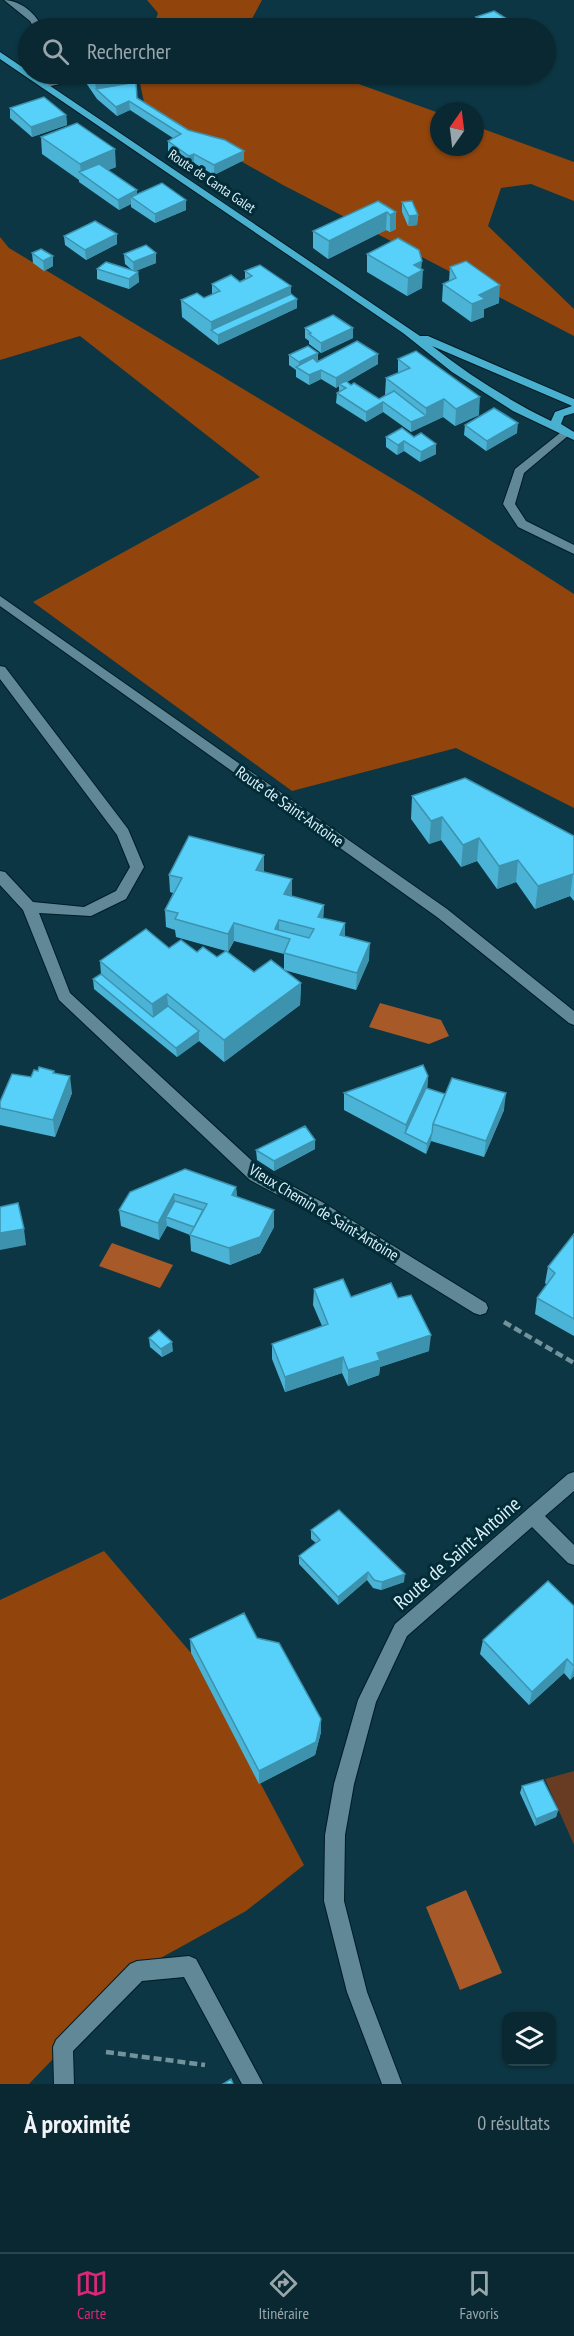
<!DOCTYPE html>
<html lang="fr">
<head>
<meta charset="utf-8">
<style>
  :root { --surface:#092832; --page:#12303a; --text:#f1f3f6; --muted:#99a6ac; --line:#29444d; --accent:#db2777 }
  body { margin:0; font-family:"PT Sans Narrow",sans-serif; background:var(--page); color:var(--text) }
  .controls { position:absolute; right:18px; bottom:18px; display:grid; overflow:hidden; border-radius:12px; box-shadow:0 2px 4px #0004 }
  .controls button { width:54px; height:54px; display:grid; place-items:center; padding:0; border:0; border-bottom:2px solid var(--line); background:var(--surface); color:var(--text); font:30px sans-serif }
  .compass { position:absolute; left:430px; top:102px; width:54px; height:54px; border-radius:50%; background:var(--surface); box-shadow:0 2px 4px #0004; rotate:14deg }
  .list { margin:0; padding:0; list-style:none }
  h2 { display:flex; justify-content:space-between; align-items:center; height:78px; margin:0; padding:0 24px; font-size:26px }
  h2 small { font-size:20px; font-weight:400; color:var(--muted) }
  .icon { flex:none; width:33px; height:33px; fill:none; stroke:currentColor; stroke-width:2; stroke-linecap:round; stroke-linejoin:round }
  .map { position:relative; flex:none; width:574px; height:2084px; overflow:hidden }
  .search { position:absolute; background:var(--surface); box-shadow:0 2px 4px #0004; left:18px; right:18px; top:18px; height:66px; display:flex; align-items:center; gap:15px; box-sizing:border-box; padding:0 21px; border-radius:33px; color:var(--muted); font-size:22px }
  .sheet { height:168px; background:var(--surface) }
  nav { display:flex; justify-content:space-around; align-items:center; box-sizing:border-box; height:84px; border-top:2px solid var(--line); background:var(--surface); font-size:16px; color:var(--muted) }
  nav a { display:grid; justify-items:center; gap:3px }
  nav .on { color:var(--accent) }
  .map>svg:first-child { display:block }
  .green { fill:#683c23 }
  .forest { fill:#91450d }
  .water { fill:#a85928 }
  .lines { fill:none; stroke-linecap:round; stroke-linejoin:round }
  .minor-casing { stroke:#001c26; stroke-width:2 }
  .major-casing { stroke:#001c26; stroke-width:2 }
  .path { stroke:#72929c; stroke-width:4.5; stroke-dasharray:8 4; stroke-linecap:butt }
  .minor { fill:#608897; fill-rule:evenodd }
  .major { fill:#4ab0cf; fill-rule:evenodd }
  .wall { fill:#4bb4d6 }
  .shaded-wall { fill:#3d92ae }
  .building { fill:#57d1f9; stroke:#3d92ae; stroke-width:1.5; fill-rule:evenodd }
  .labels { text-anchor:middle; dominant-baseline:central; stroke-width:6; stroke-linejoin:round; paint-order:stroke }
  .far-street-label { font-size:14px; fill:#daeff7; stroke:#012c38 }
  .street-label { font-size:16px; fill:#daeff7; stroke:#012c38 }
  .near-street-label { font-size:20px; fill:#daeff7; stroke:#012c38 }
</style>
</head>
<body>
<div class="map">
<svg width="574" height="2084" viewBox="0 0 574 2084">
  <rect width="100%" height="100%" fill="#0c3643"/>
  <path class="green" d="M574 1771V1845L545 1779Z"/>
  <path class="forest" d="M147 0H262L247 28H153L158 13Z
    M138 74H331L439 113V147H475V126L574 162V201L531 184 501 188 488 226 574 309V336L283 185 145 107Z
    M0 237 9 248 421 496 574 594V808L456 748 292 791 33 602 260 477 80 336 0 360Z
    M104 1551 191 1653 304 1865 246 1911 137 1971 29 2084H0V1600Z"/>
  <path class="water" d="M380 1003 441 1020 449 1036 429 1044 369 1027Z
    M112 1243 173 1265 160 1288 99 1266Z
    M466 1890 502 1973 460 1990 426 1907Z"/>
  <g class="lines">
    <defs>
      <path id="minor" d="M4 0C20 0 37 14 42 28H34L30 21Z
        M57 74H66L60 84 42 88V84L53 80Z
        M565 429 569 431V435L524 473 515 504 526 521 574 545V554L518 527 503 504 515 469Z
        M0 596 447 909 574 1011V1025L569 1023 437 917 0 606Z
        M0 666 5 667 128 829 144 867 126 899 91 916 39 913 70 993 262 1170 322 1202 486 1303 488 1308 486 1313 480 1315 474 1313 310 1212 250 1180 59 1000 23 910 0 885V871L5 872 33 902 84 907 116 891 130 867 117 835 0 679Z
        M574 1472V1491L545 1516 574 1545V1565L568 1563 532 1527 407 1636 376 1702 354 1784 345 1835 344 1901 367 1992 402 2084H382L347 1992 324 1901 325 1835 334 1784 358 1700 395 1624 568 1474Z
        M189 1956 196 1959 263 2084H242L184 1977 142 1981 73 2051 74 2084H54L53 2047 56 2040 130 1964 137 1961Z"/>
      <path id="major" d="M0 52 420 336H428L574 399V413L564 416 561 424 574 432V440L513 411 452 372 403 333 0 59ZM432 346 570 405 572 406 555 412 551 421C508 400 469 375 432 346Z"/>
    </defs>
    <use href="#minor" class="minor-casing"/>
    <use href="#major" class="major-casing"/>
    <path class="path" d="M504 1322 574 1363
      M106 2052 205 2065"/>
    <use href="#minor" class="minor"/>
    <use href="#major" class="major"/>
  </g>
  <path class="wall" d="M476 17 510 28H480L476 26Z
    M80 74H135L137 98 188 130 244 160 214 175 194 163 190 166 168 151V141L173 138 130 110 117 116 97 99Z
    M10 108 66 115 67 125 32 137 10 118Z
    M41 137 116 167 108 170 137 190V194L186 200V210L155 223 131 207V204L119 210 79 182V180L42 154Z
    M378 201 396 212V229L390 232 386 230 328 259 313 248V231Z
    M402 202 418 215 417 225 408 226 402 212Z
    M117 234V244L86 260 65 245 64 236Z
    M32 253 53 256V266L44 271 33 263Z
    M156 253V263L135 271 138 272 139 282 129 289 97 279V269L132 270 125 264 124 254Z
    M367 254 421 269 422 288 407 296 367 272Z
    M450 267 499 303 484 309V317L471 322 442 301 443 284 449 281Z
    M245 271 291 286V294L297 299V308L218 345 182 317 181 300 203 298 212 294V284L240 281 245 279Z
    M305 328 353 338 321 353 309 344V341L305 338Z
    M318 353V362L378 354V364L347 382 351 385 379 399 385 395 386 378 398 373V359L479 415 455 426 443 417 411 432 383 412 366 422 336 403 337 393 339 391V386L336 388 321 379 309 385 296 377V370L289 365V355Z
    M465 425 517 433 486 451 464 435Z
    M402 428 436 454 420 462 404 451 397 455 386 447V437Z
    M412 796 574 836V901L570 896 535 909 516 882 497 889 477 861 461 867 441 840 429 844 411 819Z
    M264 872 292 896 324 905 323 918 345 936 369 960 356 990 284 970V954L234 941 228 952 227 951 254 972 301 983 300 1005 224 1062 199 1041 177 1057 94 989 93 979 101 974 100 961 169 948 197 952 217 957 226 951 176 937 175 930 166 927 165 910 173 893 170 892 169 875Z
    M38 1071H54L55 1074 72 1093 55 1137 0 1125V1102Z
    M428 1076 427 1089 504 1110 484 1157 431 1141 426 1154 344 1110V1093Z
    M315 1140V1149L274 1171 257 1160 256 1150Z
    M236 1187 237 1197 274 1227 260 1253 230 1265 191 1251 190 1235 167 1226 159 1240 121 1226 119 1210 130 1192Z
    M574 1234V1336L535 1314 537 1298 547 1285 545 1283 548 1267Z
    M314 1289 351 1297 398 1298 429 1351 380 1367 379 1375 348 1386 342 1373 285 1392 272 1359V1344L322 1326 313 1305Z
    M149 1338 173 1351 162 1357 150 1347Z
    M311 1530 404 1582 381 1590 373 1588 367 1580 338 1605 299 1564V1556L316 1543 311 1539Z
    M574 1606V1676L570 1680 564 1673 529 1705 480 1654 483 1640Z
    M257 1638 321 1719V1732L315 1755 259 1784 191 1653 190 1639Z
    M522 1786 558 1810 556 1817 535 1826 520 1793Z"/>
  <path class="shaded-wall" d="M510 21V28H493L494 27Z
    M136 74 137 107V91L96 89 95 82Z
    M129 101 130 110 117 116 116 107Z
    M66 115 67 125 32 137 31 127Z
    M115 149 116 167 88 179 81 174 80 164Z
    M244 151V160L214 175V165Z
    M194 154V163L190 166 189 156Z
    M137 190V200L131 197V204L119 210 118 200Z
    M186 200V210L155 223V214Z
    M387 212 386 230 328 259 329 241Z
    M396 212V229L390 232V215Z
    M418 215 417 225 408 226 409 216Z
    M117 234V244L86 260 85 250Z
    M156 253V263L134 272 133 262Z
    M53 256V266L44 271 43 261Z
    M422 261 421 271 423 270 422 288 407 296 408 278 414 265Z
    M138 272 139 282 129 289V279Z
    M500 285 499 303 484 309V317L471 322 472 304 479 295Z
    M291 286V302L297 299V308L218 345V335L211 330 212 340 211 322Z
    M353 328V338L321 353V343Z
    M318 353V363L299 369V362Z
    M378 354V364L341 385 339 384V386L336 388V378Z
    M321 370V379L309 385V375Z
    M480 397 479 415 455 426 456 409Z
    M444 399 443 417 411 432V422L426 416V408Z
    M383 402V412L366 422V412Z
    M518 423 517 433 486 451 487 441Z
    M404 441V451L397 455 398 445Z
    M436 444V454L420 462 421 452Z
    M442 817 441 840 429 844 431 821Z
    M479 838 477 861 461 867 463 845Z
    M264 855V873L256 870Z
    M518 860 516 882 497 889 499 866Z
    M573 874 570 896 535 909 538 886Z
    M292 879V897L284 894Z
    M324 905 323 922 318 917Z
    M279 920V936L275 929Z
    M234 923V941L228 952V934Z
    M345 923V941L340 935Z
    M370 943 369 960 356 990 357 973Z
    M301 983 300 1005 224 1062V1040Z
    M167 994 169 1016 154 1026 152 1004Z
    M199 1031V1041L177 1057 176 1048Z
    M70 1076 72 1093 55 1137 53 1120Z
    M428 1076 427 1093 405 1133 406 1125Z
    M506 1093 504 1110 484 1157 486 1141Z
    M432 1133 431 1141 426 1154 427 1144Z
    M315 1140V1149L274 1171V1161Z
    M236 1187 237 1204 232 1195Z
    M174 1194 176 1210 166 1217 167 1226 159 1240 158 1223Z
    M274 1210V1227L260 1253 230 1265 229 1248Z
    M24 1229 26 1245 0 1250V1233Z
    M431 1335 429 1351 380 1367 379 1375 348 1386V1370L377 1353Z
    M172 1342 173 1351 162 1357 161 1349Z
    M343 1357 342 1373 285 1392V1377Z
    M368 1572 367 1580 338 1605V1597Z
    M405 1574 404 1582 381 1590 382 1582Z
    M567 1659 564 1673 529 1705 532 1692Z
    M574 1666V1676L570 1680Z
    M321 1719V1732L315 1755 259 1784V1771Z
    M558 1810 556 1817 535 1826 536 1819Z"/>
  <path class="building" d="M494 11 510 21 494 27 476 17Z
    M90 74H136L95 82Z
    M136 82 137 98 188 130 225 140 244 151 214 165 194 154 189 156 168 141 181 134 129 101 116 107 96 89Z
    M44 97 66 115 31 127 10 108Z
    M77 123 115 149 80 164 41 137Z
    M99 164 137 190 118 200 79 172Z
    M162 183 186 200 155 214 131 197Z
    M378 201 396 212 390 215 387 212 329 241 313 231Z
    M412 201 418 215 409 216 402 202Z
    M95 221 117 234 85 250 64 236Z
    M398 238 419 250 422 261 414 265 423 270 408 278 367 254Z
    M146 245 156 253 133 262 124 254Z
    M41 249 53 256 43 261 32 253Z
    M466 261 500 285 479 295 485 299 472 304 443 284 456 278 450 267Z
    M106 262 138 272 129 279 97 269Z
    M260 265 291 286 211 322 181 300 197 293 204 298 220 291 212 284 231 275 240 282 252 276 245 271Z
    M291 294 297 299 218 335 211 330Z
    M333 315 353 328 321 343 309 334 311 333 305 328Z
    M357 341 378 354 336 378 321 370 309 375 296 367 313 358 317 362Z
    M308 346 318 353 299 362 289 355Z
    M416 351 480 397 456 409 444 399 426 408 386 378 410 368 398 359Z
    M346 381 351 385 354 383 379 399 394 391 426 416 411 422 383 402 366 412 337 393 346 388 339 384Z
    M494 408 518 423 487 441 465 425Z
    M402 428 414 437 421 433 436 444 421 452 404 441 398 445 386 437Z
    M465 778 574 836V874H573L538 886 518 860 499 866 479 838 463 845 442 817 431 821 412 796Z
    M189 836 264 855 256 870 292 879 284 894 324 905 318 917 345 923 340 935 370 943 357 973 284 953 290 939 234 923 228 934 175 919 178 913 165 910 182 878 169 875ZM279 920 314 929 309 938 275 929Z
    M146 929 169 948 181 940 197 952 203 947 217 957 226 951 254 972 271 960 301 983 224 1040 167 994 152 1004 100 961Z
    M101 974 153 1017 168 1006 199 1031 176 1048 93 979Z
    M423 1065 428 1076 406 1125 344 1093Z
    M39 1067 54 1071 53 1073 70 1076 53 1120 0 1108V1102L12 1074 31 1077 34 1070 38 1071Z
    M452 1078 506 1093 486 1141 433 1124Z
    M426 1088 445 1094 433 1124 432 1133 427 1144 405 1133Z
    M305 1126 315 1140 274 1161 256 1150Z
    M185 1169 236 1187 232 1195 274 1210 260 1237 229 1248 190 1235 207 1204 174 1194 158 1223 119 1210 130 1192Z
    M175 1201 203 1210 194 1227 166 1217Z
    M18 1203 24 1229 0 1233V1207Z
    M574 1234V1319L537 1298 555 1273 548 1267Z
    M343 1279 351 1297 391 1283 398 1298 411 1295 431 1335 377 1353 380 1360 348 1370 343 1357 285 1377 272 1344 328 1324 314 1289Z
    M159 1330 172 1342 161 1349 149 1338Z
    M339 1510 405 1574 382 1582 374 1580 368 1572 338 1597 299 1556 320 1540 311 1530Z
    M548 1581 574 1606V1666L567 1659 532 1692 483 1640Z
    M244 1613 257 1638 279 1643 321 1719 316 1742 259 1771 190 1639Z
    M543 1780 558 1810 536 1819 522 1786Z
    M231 2079 233 2084H223Z"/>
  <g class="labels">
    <g class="far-street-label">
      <text transform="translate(212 181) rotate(34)">Route de Canta Galet</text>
    </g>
    <g class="street-label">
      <text transform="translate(290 806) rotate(35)">Route de Saint-Antoine</text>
      <text transform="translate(324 1212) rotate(31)">Vieux Chemin de Saint-Antoine</text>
    </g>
    <g class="near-street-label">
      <text transform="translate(457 1553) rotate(-41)">Route de Saint-Antoine</text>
    </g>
  </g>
</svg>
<div class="controls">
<button><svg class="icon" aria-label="layers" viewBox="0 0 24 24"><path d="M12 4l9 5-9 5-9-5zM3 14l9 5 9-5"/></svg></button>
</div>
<svg class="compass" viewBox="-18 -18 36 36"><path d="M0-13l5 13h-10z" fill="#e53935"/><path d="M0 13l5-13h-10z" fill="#99a6ac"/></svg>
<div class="search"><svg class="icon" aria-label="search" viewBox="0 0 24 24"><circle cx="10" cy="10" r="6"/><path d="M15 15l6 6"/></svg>Rechercher</div>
</div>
<section class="sheet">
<h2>À proximité<small>0 résultats</small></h2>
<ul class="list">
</ul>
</section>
<nav>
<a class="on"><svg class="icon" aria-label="map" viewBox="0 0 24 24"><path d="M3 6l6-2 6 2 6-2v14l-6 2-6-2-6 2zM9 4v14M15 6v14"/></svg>Carte</a>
<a><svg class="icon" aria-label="directions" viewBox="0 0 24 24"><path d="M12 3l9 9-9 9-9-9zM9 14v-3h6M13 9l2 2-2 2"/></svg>Itinéraire</a>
<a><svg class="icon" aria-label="saved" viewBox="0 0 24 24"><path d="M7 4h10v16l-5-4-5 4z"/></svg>Favoris</a>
</nav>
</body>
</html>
